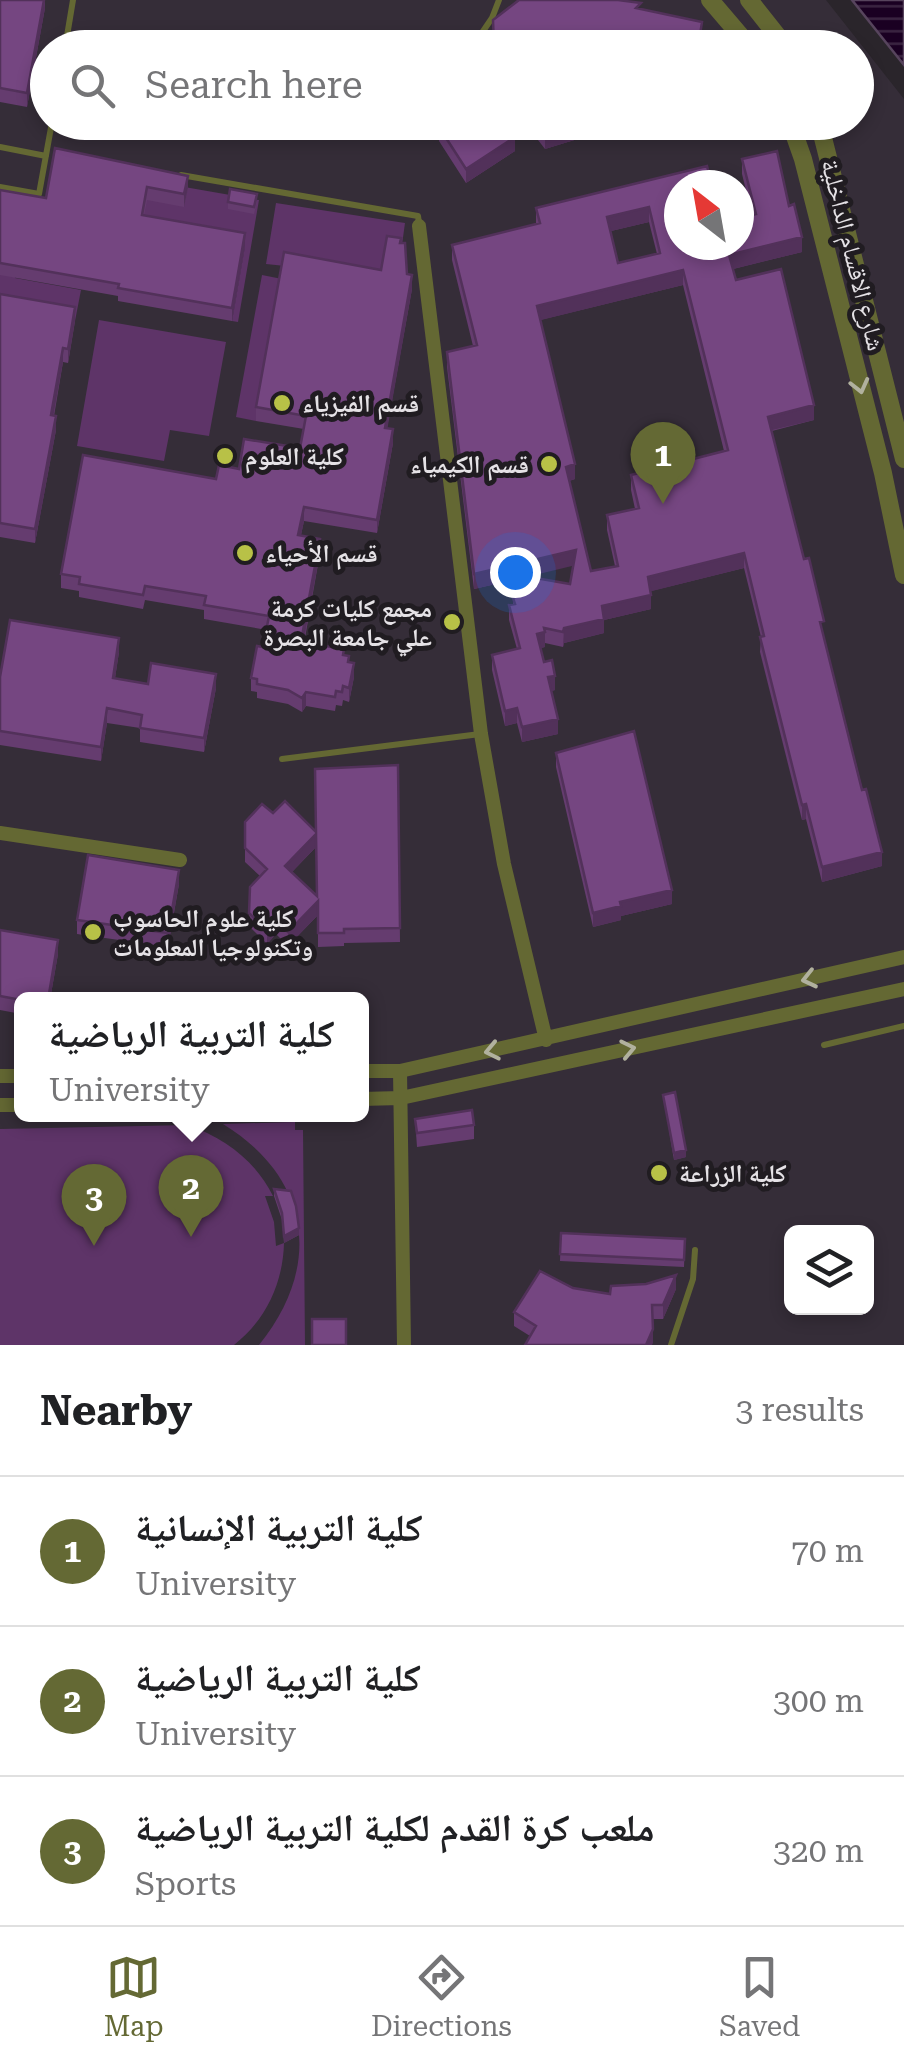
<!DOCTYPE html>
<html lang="en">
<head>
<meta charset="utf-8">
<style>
  :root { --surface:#fff; --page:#f6f6f6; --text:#202124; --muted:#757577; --line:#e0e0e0; --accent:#646934 }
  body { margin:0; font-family:"Roboto Serif","Noto Naskh Arabic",serif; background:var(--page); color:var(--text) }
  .controls { position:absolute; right:30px; bottom:30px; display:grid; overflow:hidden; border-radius:15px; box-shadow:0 5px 15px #0003 }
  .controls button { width:90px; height:90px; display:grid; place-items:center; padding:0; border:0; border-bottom:2px solid var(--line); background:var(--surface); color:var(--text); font:50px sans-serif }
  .compass { position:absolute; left:664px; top:170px; width:90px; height:90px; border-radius:50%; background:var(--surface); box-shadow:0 5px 15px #0003; rotate:329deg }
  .you { position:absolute; left:515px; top:572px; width:35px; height:35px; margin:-25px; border:8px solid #fff; border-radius:50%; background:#1a73e8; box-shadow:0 0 0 15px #1a73e833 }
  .badge { display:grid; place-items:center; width:65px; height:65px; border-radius:50%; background:var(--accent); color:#fff; font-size:32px; font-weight:700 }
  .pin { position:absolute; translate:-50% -82px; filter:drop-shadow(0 2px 5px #0008) }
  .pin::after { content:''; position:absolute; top:52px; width:35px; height:30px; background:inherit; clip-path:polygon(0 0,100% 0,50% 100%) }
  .popup { position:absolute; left:14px; top:992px; width:355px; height:130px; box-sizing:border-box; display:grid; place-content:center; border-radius:15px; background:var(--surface); filter:drop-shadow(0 2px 8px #0005); font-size:32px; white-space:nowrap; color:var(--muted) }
  .popup b { font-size:38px; color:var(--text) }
  .popup::after { content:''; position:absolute; left:50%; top:100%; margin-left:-20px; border:20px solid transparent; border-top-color:var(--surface) }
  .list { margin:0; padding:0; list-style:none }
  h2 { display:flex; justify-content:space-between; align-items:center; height:130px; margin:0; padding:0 40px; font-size:42px }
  h2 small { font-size:32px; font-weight:400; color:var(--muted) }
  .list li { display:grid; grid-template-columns:65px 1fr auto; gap:30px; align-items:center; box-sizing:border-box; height:150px; padding:0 40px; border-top:2px solid var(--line) }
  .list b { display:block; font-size:38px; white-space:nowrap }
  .list p { margin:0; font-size:32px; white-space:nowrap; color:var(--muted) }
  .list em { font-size:32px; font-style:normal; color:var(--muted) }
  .icon { flex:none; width:55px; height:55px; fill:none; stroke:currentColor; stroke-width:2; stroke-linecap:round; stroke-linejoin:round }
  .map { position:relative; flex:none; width:904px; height:1345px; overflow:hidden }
  .search { position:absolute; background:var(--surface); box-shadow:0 5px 15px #0003; left:30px; right:30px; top:30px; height:110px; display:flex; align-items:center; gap:25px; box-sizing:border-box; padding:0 35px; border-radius:55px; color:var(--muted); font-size:38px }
  .sheet { height:580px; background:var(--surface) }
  nav { display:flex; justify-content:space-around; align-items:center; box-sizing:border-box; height:140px; border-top:2px solid var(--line); background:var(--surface); font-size:28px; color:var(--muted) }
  nav a { display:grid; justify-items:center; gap:5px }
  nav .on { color:var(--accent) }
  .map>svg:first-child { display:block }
  .built { fill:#352d38; fill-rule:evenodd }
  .grass { fill:#5e3468 }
  .water { fill:url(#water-rules); stroke:#57445d; stroke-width:2.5 }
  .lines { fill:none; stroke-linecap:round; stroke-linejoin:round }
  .service { stroke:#646833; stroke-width:6 }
  .minor { stroke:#646833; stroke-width:14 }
  .tertiary { stroke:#646833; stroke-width:18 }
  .wall { fill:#653c6f; fill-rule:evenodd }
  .shaded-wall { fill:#52315a }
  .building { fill:#754681; stroke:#52315a; stroke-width:2.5; fill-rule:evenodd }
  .oneway { stroke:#b1b19e }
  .poi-dot { fill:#b8c147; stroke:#201c21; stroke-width:4 }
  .labels { text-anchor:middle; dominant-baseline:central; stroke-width:10; stroke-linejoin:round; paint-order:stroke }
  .street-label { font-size:25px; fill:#e5e2e6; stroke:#201c21 }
  .poi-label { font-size:25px; font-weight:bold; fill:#e5e2e6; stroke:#201c21; text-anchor:start }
</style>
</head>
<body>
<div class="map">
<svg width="904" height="1345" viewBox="0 0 904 1345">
  <defs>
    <pattern id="water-rules" width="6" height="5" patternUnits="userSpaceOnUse" patternTransform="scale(2.5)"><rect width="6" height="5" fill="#1a0022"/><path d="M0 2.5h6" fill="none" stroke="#3b2542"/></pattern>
  </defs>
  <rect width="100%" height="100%" fill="#2a252b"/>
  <path class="built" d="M0 0H826L904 99V1345H0ZM48 48H856V122H48ZM679 185H739V245H679ZM21 1000H361V1114H21ZM792 1232H866V1308H792Z"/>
  <path class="grass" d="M150 181 259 200 238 322 232 321 245 246 49 197Z
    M276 203 405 223 401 252 382 276 266 264Z
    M27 207 15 278 81 290 75 321 0 308V222Z
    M262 275 282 279 256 421 236 417Z
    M99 320 226 342 209 436 170 430 164 461 77 446Z
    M295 1122V1130H303L305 1345H259C323 1266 311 1178 223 1124Z
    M189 1125C225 1139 255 1160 273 1196H265L274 1222 276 1246 284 1243C283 1283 266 1320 234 1345H0V1129Z"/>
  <path class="water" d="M852 0H904V65Z"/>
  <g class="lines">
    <path class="service" d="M473 46 492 18 499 0
      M65 48 73 0
      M0 147 46 156
      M181 175 418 216 419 223
      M0 187 39 194 52 122
      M282 759 480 734
      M824 1045 904 1026
      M671 1345 693 1279 695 1250"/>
    <path class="minor" d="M419 226 481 734 504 864 546 1040
      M0 833 180 860
      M361 1071H400L904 957
      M400 1071 404 1345
      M0 1076H21
      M361 1099 401 1098 904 989
      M0 1105H21"/>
    <path class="tertiary" d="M710 0 751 48
      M749 0 787 48
      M790 122 803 159 883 473 904 575
      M819 122 904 459"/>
  </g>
  <path class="wall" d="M0 0H45V8L27 107 0 102Z
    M524 122H633L545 149Z
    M439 127 515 151 466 183 439 141Z
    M55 148 188 188 184 207 147 200 144 215 245 246 232 321 118 301V296L0 275V190L46 198Z
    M742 159 789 206 802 252 733 269 736 280 814 420 772 431 882 866 822 882 806 819 802 820 760 652 761 637 744 568 651 591V609L604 620V633L564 643 563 647 545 643V647L540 648 544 662 555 690 551 691 558 734 522 742 517 723 505 726 492 670V655L517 649 509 620V605L513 604V598H515L513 580 474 589 447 367V352L473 346 452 260V245L536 224V208L707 166 679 245 752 215 742 174ZM649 222 657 254 618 263 611 231ZM683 285 724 451 631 475V490L635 509 607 515V530L615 566 591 571 569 481 575 479 540 320ZM573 565 570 584 527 576Z
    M257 201 254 214 228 209V202Z
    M401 243 407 274 412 289 387 428 393 443 377 533 304 521 301 535 320 553 305 638 314 644 344 655 349 662 354 677 349 702 343 700 342 706 336 705 335 711 306 706 302 712 288 704 257 698V692L251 691V678L263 647 267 630 204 619V610L145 600 143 609 79 597V591L61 588V574L216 479 239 469 300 448 304 429 256 421V407L381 270Z
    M0 294 75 321 68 363 63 362 54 416 56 430 35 543 0 537Z
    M119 652 115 678 148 684 216 688 204 752 140 742V728L107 723 101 761 0 745V677Z
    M556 753 672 904 621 916V920L593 927 556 767Z
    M398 765 400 942 344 943V946L318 947V915L288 946 276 934 267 944 249 926 250 887 260 876 245 862V822L273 813 316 832ZM316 847 317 896 292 872Z
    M179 884 168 947 77 934V920Z
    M0 930 58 954 50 1000H21V1014L0 1010Z
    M663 1095 686 1157 674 1160Z
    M415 1119 474 1125V1139L417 1147Z
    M274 1189 299 1235 284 1243 282 1220 274 1196Z
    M561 1233 685 1239 684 1267 560 1261Z
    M573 1288 610 1294 676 1289 663 1319H652L653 1343 530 1336 514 1326V1312Z"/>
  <path class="shaded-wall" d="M44 0 45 8 27 107V93Z
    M573 122H633L545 149V131Z
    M515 137V151L466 183V169Z
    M188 176V188L184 207V194Z
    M649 207V222L607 232V217Z
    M245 233V246L232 321V308Z
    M802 237V252L729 270V255Z
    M683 270V285L537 321V306Z
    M412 275V289L385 442V428Z
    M75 307V321L68 363V349Z
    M63 348V362L51 429V415Z
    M814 405V420L768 431V417Z
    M56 416V430L35 543V529Z
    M393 429V443L377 533V520Z
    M575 464V479L566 482V467Z
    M304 507V521L298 549V535Z
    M320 539V553L302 650V636Z
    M576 550V565L514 580 513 574V580L474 589V574Z
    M744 553V568L648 592V577Z
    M651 595V609L604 620V633L564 643 563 647 564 628 602 606Z
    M545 632V647L537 649V634Z
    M119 638V652L113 692V678Z
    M354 663V677L349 702V688Z
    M216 674V688L204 752V738Z
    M555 676V690L548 692V677Z
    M306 692V706L302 712V698Z
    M107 708V723L101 761V747Z
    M517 708V723L505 726V711Z
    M558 719V734L522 742V727Z
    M806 804V819L802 820V805Z
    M316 834V847L285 879V866Z
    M882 852V866L822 882V867Z
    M179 870V884L168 947V933Z
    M672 890V904L621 916V920L593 927V913L620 902Z
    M318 901V915L288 946V932Z
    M276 921V934L267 944V930Z
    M58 940V954L50 1000H48Z
    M686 1150V1157L674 1160V1153Z
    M299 1228V1235L284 1243V1236Z
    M676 1275V1289L663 1319V1305Z
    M653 1329V1343L652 1345H646Z"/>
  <path class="building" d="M0 0H44L27 93 0 88Z
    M519 0H618L641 3 636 8 702 22 698 48H494L493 20Z
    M446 122H505L515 137 466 169 439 127Z
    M539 122H573L545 131Z
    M55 148 188 176 184 194 147 187 142 215 245 233 232 308 118 288 119 284 0 263V190L46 198Z
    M777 151 789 206 794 204 802 237 729 255 736 280 781 269 814 405 768 417 804 559 809 558 824 621 820 622 862 790 866 789 882 852 822 867 806 804 802 805 760 637 764 636 744 553 648 577 651 595 602 606 604 619 564 628 563 632 544 628 545 632 537 634 544 662 552 660 555 676 548 677 558 719 522 727 517 708 505 711 492 655 520 648 509 605 515 604 513 598 518 596 513 574 570 584 576 550 474 574 447 352 477 345 452 245 540 223 536 208 707 166 712 185H679V245H739V218L756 214 742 159ZM649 207 660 253 618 263 607 217ZM683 270 728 450 631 475 639 508 607 515 618 566 591 571 566 467 575 464 537 306Z
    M230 189 257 194 254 207 228 202Z
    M387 236 401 238 400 243H405L407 274 412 275 385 428 393 429 377 520 304 507 298 535 320 539 302 636 314 644 344 649 343 655 349 656 348 662 354 663 349 688 343 686 342 692 336 691 335 697 306 692 302 698 288 690 257 684V679L251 678 257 646 263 647 269 616 204 605 206 596 145 586 143 595 79 584 80 577 61 574 83 455 216 479 219 465 239 469 244 439 300 448 306 416 256 407 284 252 381 270Z
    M0 294 75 307 68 349 63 348 51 415 56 416 35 529 0 523Z
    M10 620 119 638 113 678 148 684 151 663 216 674 204 738 140 728 142 715 107 708 101 747 0 731V677Z
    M634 731 672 890 620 902 621 906 593 913 556 753Z
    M398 765 400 928 344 929V933H318V901L288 932 276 921 267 930 249 913 250 887 267 869 245 848V822L262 804 273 813 285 801 316 832 315 769ZM316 834 317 896 285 866Z
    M88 855 179 870 168 933 77 920Z
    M0 930 58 940 48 1000H21L0 996Z
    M675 1092 686 1150 674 1153 663 1095Z
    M472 1110 474 1125 417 1133 415 1119Z
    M274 1189 291 1191 296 1206 299 1228 284 1236 282 1213Z
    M561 1233 685 1239 684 1260 560 1254Z
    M540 1271 573 1288 610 1294 611 1286 646 1284 676 1275 663 1305H652L653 1329 646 1345H525L536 1326 514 1312Z
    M312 1319H346V1345H312Z"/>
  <defs><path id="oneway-chevron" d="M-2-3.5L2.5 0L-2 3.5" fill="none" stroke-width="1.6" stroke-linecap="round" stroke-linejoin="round" transform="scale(2.5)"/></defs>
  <g class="oneway">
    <use href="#oneway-chevron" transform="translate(860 386) rotate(76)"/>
    <use href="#oneway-chevron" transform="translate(809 979) rotate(167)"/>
    <use href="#oneway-chevron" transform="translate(628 1049) rotate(-12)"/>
    <use href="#oneway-chevron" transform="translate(492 1051) rotate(168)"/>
  </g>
  <g class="poi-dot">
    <circle cx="282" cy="403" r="10"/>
    <circle cx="225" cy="456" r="10"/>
    <circle cx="549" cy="464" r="10"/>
    <circle cx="245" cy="553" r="10"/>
    <circle cx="452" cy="622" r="10"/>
    <circle cx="93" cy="932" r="10"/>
    <circle cx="659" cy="1173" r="10"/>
  </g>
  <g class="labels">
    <g class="street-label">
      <text transform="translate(853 255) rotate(76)">شارع الاقسام الداخلية</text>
    </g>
    <g class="poi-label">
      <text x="302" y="403">قسم الفيزياء</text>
      <text x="245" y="456">كلية العلوم</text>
      <text x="529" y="464" text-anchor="end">قسم الكيمياء</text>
      <text x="265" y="553">قسم الأحياء</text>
      <text x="432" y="608" text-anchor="end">مجمع كليات كرمة<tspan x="432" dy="29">علي جامعة البصرة</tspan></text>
      <text x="113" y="918">كلية علوم الحاسوب<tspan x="113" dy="29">وتكنولوجيا المعلومات</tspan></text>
      <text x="679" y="1173">كلية الزراعة</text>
    </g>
  </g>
</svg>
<div class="controls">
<button><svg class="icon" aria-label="layers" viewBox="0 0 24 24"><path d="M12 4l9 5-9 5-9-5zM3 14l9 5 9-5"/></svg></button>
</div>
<svg class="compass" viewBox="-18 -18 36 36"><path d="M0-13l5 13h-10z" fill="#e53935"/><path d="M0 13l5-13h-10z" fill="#757577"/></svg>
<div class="you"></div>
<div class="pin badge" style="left:663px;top:504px">1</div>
<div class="pin badge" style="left:191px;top:1237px">2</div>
<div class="popup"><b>كلية التربية الرياضية</b>University</div>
<div class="pin badge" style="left:94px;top:1246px">3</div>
<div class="search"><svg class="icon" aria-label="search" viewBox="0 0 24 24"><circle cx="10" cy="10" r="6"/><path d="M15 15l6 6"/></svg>Search here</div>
</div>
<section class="sheet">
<h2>Nearby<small>3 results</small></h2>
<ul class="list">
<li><span class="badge">1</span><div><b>كلية التربية الإنسانية</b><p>University</p></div><em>70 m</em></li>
<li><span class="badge">2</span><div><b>كلية التربية الرياضية</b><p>University</p></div><em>300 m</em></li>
<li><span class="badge">3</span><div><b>ملعب كرة القدم لكلية التربية الرياضية</b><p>Sports</p></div><em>320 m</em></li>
</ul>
</section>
<nav>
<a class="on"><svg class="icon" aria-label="map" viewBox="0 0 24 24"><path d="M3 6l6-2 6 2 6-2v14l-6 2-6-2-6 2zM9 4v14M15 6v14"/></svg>Map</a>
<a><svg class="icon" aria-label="directions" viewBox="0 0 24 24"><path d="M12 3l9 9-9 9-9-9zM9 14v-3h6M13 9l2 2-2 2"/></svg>Directions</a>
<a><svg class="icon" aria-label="saved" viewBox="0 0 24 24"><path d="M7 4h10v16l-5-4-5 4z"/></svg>Saved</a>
</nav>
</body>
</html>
